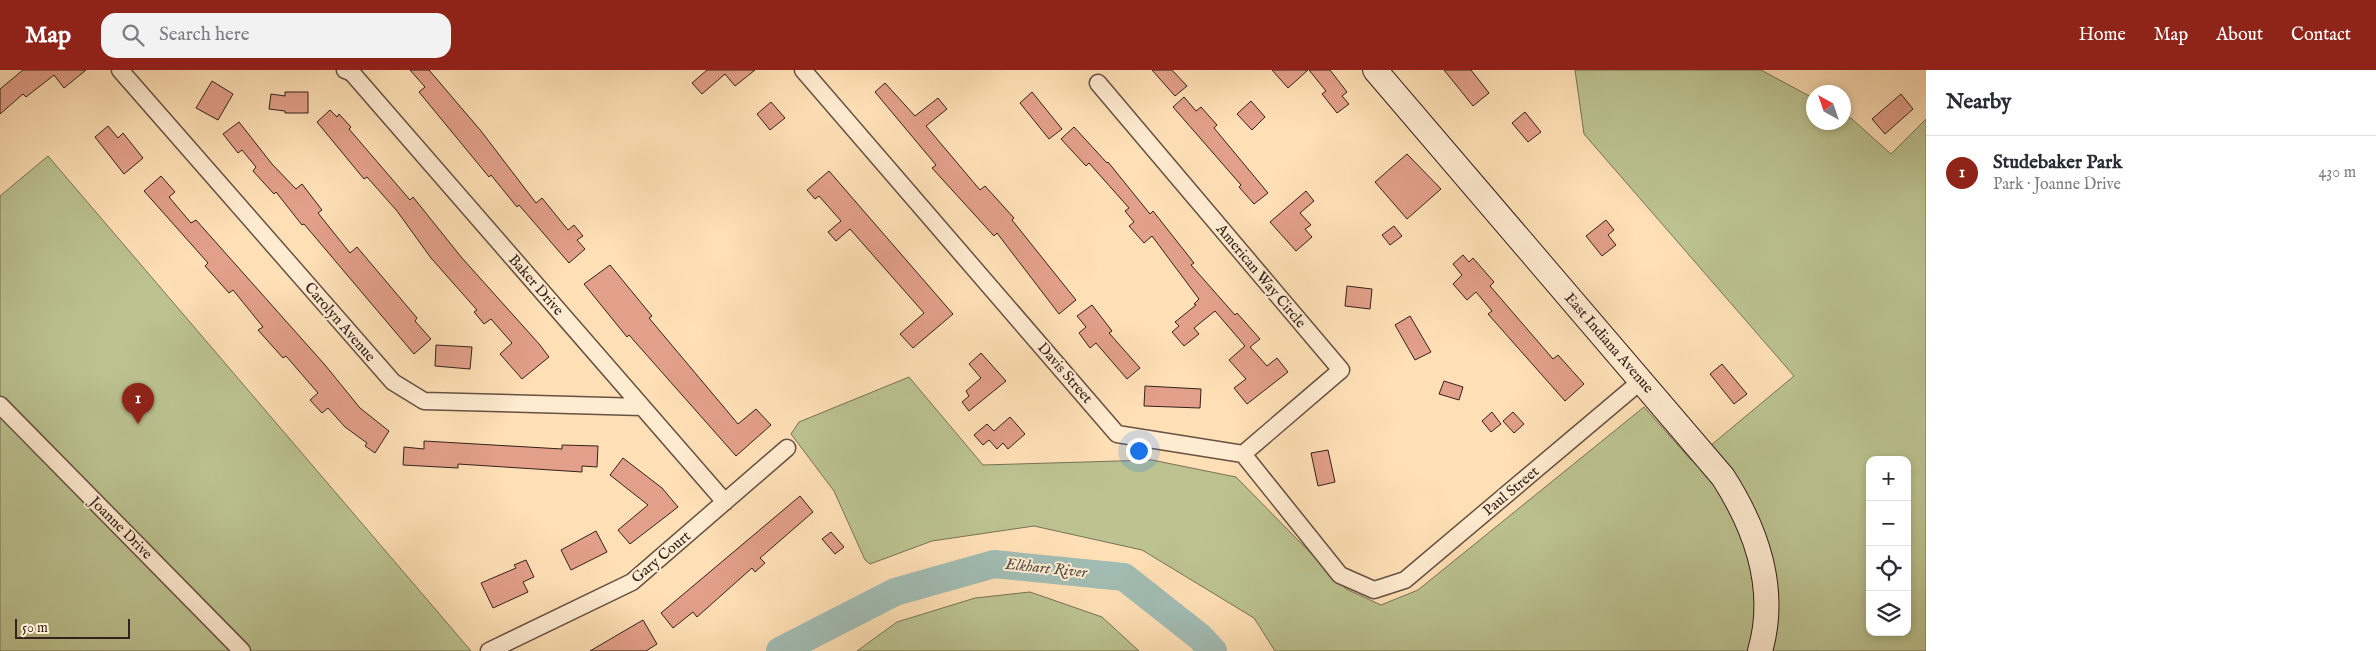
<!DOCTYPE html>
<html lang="en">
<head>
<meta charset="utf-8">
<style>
  :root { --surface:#fff; --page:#f2f2f3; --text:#2b2b33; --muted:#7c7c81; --line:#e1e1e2; --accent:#8f2418 }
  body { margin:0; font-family:"IM FELL English",serif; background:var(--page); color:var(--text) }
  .controls { position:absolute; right:15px; bottom:15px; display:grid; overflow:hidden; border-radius:10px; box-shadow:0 2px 8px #0003 }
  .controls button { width:45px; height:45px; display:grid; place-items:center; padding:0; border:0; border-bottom:1px solid var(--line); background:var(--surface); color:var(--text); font:25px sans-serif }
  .compass { position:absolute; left:1806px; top:15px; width:45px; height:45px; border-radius:50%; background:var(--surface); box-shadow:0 2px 8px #0003; rotate:320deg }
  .scale { position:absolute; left:15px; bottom:12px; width:115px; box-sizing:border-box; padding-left:5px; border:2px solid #33211b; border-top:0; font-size:14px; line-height:18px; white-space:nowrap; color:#33211b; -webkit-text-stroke:4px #ffebd0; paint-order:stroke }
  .you { position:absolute; left:1138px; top:380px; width:18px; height:18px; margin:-12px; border:4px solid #fff; border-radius:50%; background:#1a73e8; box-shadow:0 0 0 8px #1a73e833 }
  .badge { display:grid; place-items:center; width:32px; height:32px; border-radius:50%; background:var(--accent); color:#fff; font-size:16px; font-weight:700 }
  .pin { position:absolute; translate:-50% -41px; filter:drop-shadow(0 1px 2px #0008) }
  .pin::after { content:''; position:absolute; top:26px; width:18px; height:15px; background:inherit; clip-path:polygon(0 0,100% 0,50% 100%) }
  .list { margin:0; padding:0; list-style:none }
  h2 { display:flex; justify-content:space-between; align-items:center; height:65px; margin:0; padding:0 20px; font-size:21px }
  h2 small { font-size:16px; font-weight:400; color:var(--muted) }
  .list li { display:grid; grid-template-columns:32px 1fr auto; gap:15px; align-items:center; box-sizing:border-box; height:75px; padding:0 20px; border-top:1px solid var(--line) }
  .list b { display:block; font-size:19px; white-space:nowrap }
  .list p { margin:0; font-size:16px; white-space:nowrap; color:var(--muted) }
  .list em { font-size:16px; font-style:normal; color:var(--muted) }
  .icon { flex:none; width:28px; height:28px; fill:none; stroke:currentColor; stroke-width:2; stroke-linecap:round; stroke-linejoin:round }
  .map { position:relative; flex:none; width:1926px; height:581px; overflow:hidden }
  header { display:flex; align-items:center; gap:30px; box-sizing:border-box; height:70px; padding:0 25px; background:var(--accent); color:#fff }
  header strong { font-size:24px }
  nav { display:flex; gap:28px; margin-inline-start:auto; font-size:18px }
  .search { width:350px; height:45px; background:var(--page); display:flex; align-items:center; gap:12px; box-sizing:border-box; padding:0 18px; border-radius:15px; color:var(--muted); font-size:19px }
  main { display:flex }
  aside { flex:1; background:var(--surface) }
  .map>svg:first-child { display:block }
  .green { fill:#bcc391; stroke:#787256; fill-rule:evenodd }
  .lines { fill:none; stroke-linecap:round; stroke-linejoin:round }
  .river { stroke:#a1bcb3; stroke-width:28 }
  .building { fill:#e29f89; stroke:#33211b }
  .street-casing { stroke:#665142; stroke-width:19 }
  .secondary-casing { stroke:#33211b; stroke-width:26 }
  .street { stroke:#ffebd0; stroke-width:16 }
  .secondary { stroke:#ffebd0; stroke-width:24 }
  .labels { text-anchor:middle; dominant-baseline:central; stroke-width:4; stroke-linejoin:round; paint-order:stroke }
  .street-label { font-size:15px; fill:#33211b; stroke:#ffebd0 }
  .water-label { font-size:16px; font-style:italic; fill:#545049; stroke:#ffebd0 }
</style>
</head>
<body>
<header>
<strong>Map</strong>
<div class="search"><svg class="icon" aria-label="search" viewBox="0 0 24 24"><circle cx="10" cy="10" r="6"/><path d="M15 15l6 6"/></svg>Search here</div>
<nav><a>Home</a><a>Map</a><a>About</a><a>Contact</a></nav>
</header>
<main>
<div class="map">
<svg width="1926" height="581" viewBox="0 0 1926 581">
  <rect width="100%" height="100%" fill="#ffe0b6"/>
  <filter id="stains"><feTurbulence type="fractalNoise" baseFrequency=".004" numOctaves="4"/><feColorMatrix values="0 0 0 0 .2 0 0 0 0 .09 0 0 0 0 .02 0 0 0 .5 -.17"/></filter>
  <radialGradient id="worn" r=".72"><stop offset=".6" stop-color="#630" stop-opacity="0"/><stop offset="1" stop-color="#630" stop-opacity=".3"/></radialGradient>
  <path class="green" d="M1575 0H1761L1813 28 1814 52H1844V45L1852 49 1891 84 1926 49V581H1275L1254 548 1142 480 1034 456 932 471 870 494 865 490 834 421 791 364 799 352 909 307 983 395 1152 390 1236 407 1346 519 1381 535 1418 520 1644 337 1692 391 1794 306 1584 64ZM1870 390H1907V562H1870Z
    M48 86 471 581H0V126Z
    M1030 522 1102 547 1139 581H857L897 552 975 528Z"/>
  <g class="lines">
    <path class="river" d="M780 581 895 522 994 494 1124 507 1200 567 1213 581"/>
  </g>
  <path class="building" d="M23 0H86L64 18 54 5 26 27 23 24 0 44V19Z
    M410 0H429L481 61 536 133 542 128 568 160 574 155 583 166 577 170 585 179 569 193 519 135 517 137 491 105 489 107 419 22 425 17Z
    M707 0H755L735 16 725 4 702 24 692 13Z
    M1152 0H1172L1187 16 1175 26Z
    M1272 0H1308L1288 18Z
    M1309 0H1330L1347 22 1342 26 1349 34 1337 43 1322 24 1326 21Z
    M1444 0H1471L1489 23 1473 36Z
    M212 11 233 24 218 50 196 38Z
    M885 13 915 46 938 28 947 39 926 56 980 120 985 116 1014 148 1012 150 1076 230 1059 244 997 163 994 166 932 98 936 95 875 22Z
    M285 22H308V43H285V41L269 39 271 24 285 26Z
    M1032 22 1062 59 1049 69 1020 33Z
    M1901 24 1913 39 1885 64 1872 49Z
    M1184 27 1196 41 1201 37 1217 55 1214 58 1268 123 1254 134 1239 117 1241 115 1173 37Z
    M1251 31 1265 47 1252 60 1237 44Z
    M771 32 785 48 770 60 757 44Z
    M330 40 337 47 339 44 351 57 349 59 410 130 413 127 462 188 540 275 549 287 522 309 500 284 512 273 491 249 484 254 474 242 477 240 431 188 397 141 367 107 364 109 317 52Z
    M1525 42 1541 62 1528 72 1512 53Z
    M239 52 272 94 296 119 302 114 322 140 318 143 350 183 357 177 417 248 415 251 431 269 414 284 304 154 302 155 276 122 274 124 253 101 256 97 242 80 238 83 223 64Z
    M108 56 118 68 123 63 143 88 124 104 95 67Z
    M1074 57 1107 93 1108 92 1150 144 1153 141 1194 193 1191 195 1235 245 1237 243 1260 269 1250 277 1267 296 1277 288 1288 302 1247 334 1234 318 1246 309 1229 290 1245 276 1215 241 1194 258 1199 264 1184 276 1172 262 1179 256 1175 252 1196 235 1194 234 1199 229 1152 166 1144 173 1129 156 1134 152 1125 141 1129 138 1089 93 1086 96 1061 69Z
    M1407 84 1441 119 1407 149 1375 112Z
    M829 101 953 244 913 278 900 264 924 243 850 159 836 171 828 162 841 151 819 126 815 129 807 120Z
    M161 106 175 122 169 127 191 153 196 150 325 295 360 338 389 361 375 383 365 376 367 373 345 357 328 338 322 343 310 330 318 323 286 286 283 288 258 260 263 257 233 220 229 223 205 196 208 193 144 121Z
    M1306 121 1314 131 1300 143 1311 155 1305 159 1312 167 1296 181 1270 152Z
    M1606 150 1614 160 1608 165 1616 175 1602 186 1586 166Z
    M1394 156 1402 166 1390 175 1382 165Z
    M1463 185 1469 192 1473 188 1494 212 1490 216 1553 289 1558 285 1584 314 1565 331 1488 244 1492 241 1476 222 1467 230 1453 214 1462 205 1453 194Z
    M610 195 652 246 649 248 738 354 756 339 771 355 736 386 629 265 627 267 584 214Z
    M1347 216 1372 219 1370 239 1345 236Z
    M1092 235 1112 261 1109 263 1140 298 1127 309 1096 273 1090 278 1079 263 1086 257 1077 246Z
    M1410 246 1431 282 1415 290 1395 255Z
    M436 275 472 277 470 299 435 296Z
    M981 283 1006 311 969 341 962 332 969 326 966 321 981 308 969 294Z
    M1722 294 1747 324 1734 334 1710 304Z
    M1444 311 1463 317 1459 330 1439 324Z
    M1145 316 1201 319 1200 338 1144 336Z
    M1492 342 1501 354 1491 362 1482 351Z
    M1513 342 1524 354 1514 363 1503 351Z
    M1010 347 1025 364 1008 379 1003 373 997 379 989 370 983 375 974 365 987 354 994 361Z
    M424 371 562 379V375L598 376 597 397 582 396V402L458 394V398L403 395 404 377 424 379Z
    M1328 380 1335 412 1318 416 1311 383Z
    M623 388 662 418 678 437 630 474 618 460 648 435 610 405Z
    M800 426 813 442 760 488 765 493 755 502 752 498 697 547 693 542 673 558 661 543Z
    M596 461 607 482 571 500 561 480Z
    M831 462 844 477 835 484 822 469Z
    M526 490 534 507 523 512 528 522 493 538 481 513 516 498 514 495Z
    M643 550 657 574 646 581H590Z"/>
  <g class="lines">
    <defs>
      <path id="street" d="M120 0 393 312 424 331 642 337
        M345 0 352 3 725 432
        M803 0 1117 364 1243 384 1340 505 1374 520 1405 510 1641 311
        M1098 13 1341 300 1243 384
        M0 335 242 581
        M489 581 632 512 787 378"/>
      <path id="secondary" d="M1375 0 1723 407C1757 460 1778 519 1760 581"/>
    </defs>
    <use href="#street" class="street-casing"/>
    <use href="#secondary" class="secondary-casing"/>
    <use href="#street" class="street"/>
    <use href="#secondary" class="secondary"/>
  </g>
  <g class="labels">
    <g class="street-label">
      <text transform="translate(1261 206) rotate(50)">American Way Circle</text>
      <text transform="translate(536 215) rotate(49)">Baker Drive</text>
      <text transform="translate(340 252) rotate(49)">Carolyn Avenue</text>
      <text transform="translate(1609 273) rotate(49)">East Indiana Avenue</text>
      <text transform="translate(1065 303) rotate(49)">Davis Street</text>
      <text transform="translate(1511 421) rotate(-40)">Paul Street</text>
      <text transform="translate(121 458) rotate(45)">Joanne Drive</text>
      <text transform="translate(661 487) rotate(-40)">Gary Court</text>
    </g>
    <g class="water-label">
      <text transform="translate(1046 499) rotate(6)">Elkhart River</text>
    </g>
  </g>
  <rect width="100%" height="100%" filter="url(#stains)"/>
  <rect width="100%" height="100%" fill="url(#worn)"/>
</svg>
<div class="controls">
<button>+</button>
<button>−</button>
<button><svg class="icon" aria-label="locate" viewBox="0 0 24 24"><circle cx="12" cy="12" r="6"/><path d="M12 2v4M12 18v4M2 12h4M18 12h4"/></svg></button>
<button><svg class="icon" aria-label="layers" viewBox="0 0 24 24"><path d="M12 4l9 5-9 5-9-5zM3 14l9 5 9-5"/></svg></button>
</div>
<svg class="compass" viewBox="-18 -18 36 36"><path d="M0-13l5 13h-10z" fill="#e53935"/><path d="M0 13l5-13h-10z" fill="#7c7c81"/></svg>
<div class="scale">50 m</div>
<div class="you"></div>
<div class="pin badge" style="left:138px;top:354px">1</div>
</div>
<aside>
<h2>Nearby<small></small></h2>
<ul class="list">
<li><span class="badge">1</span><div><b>Studebaker Park</b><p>Park · Joanne Drive</p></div><em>430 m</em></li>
</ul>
</aside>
</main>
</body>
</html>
